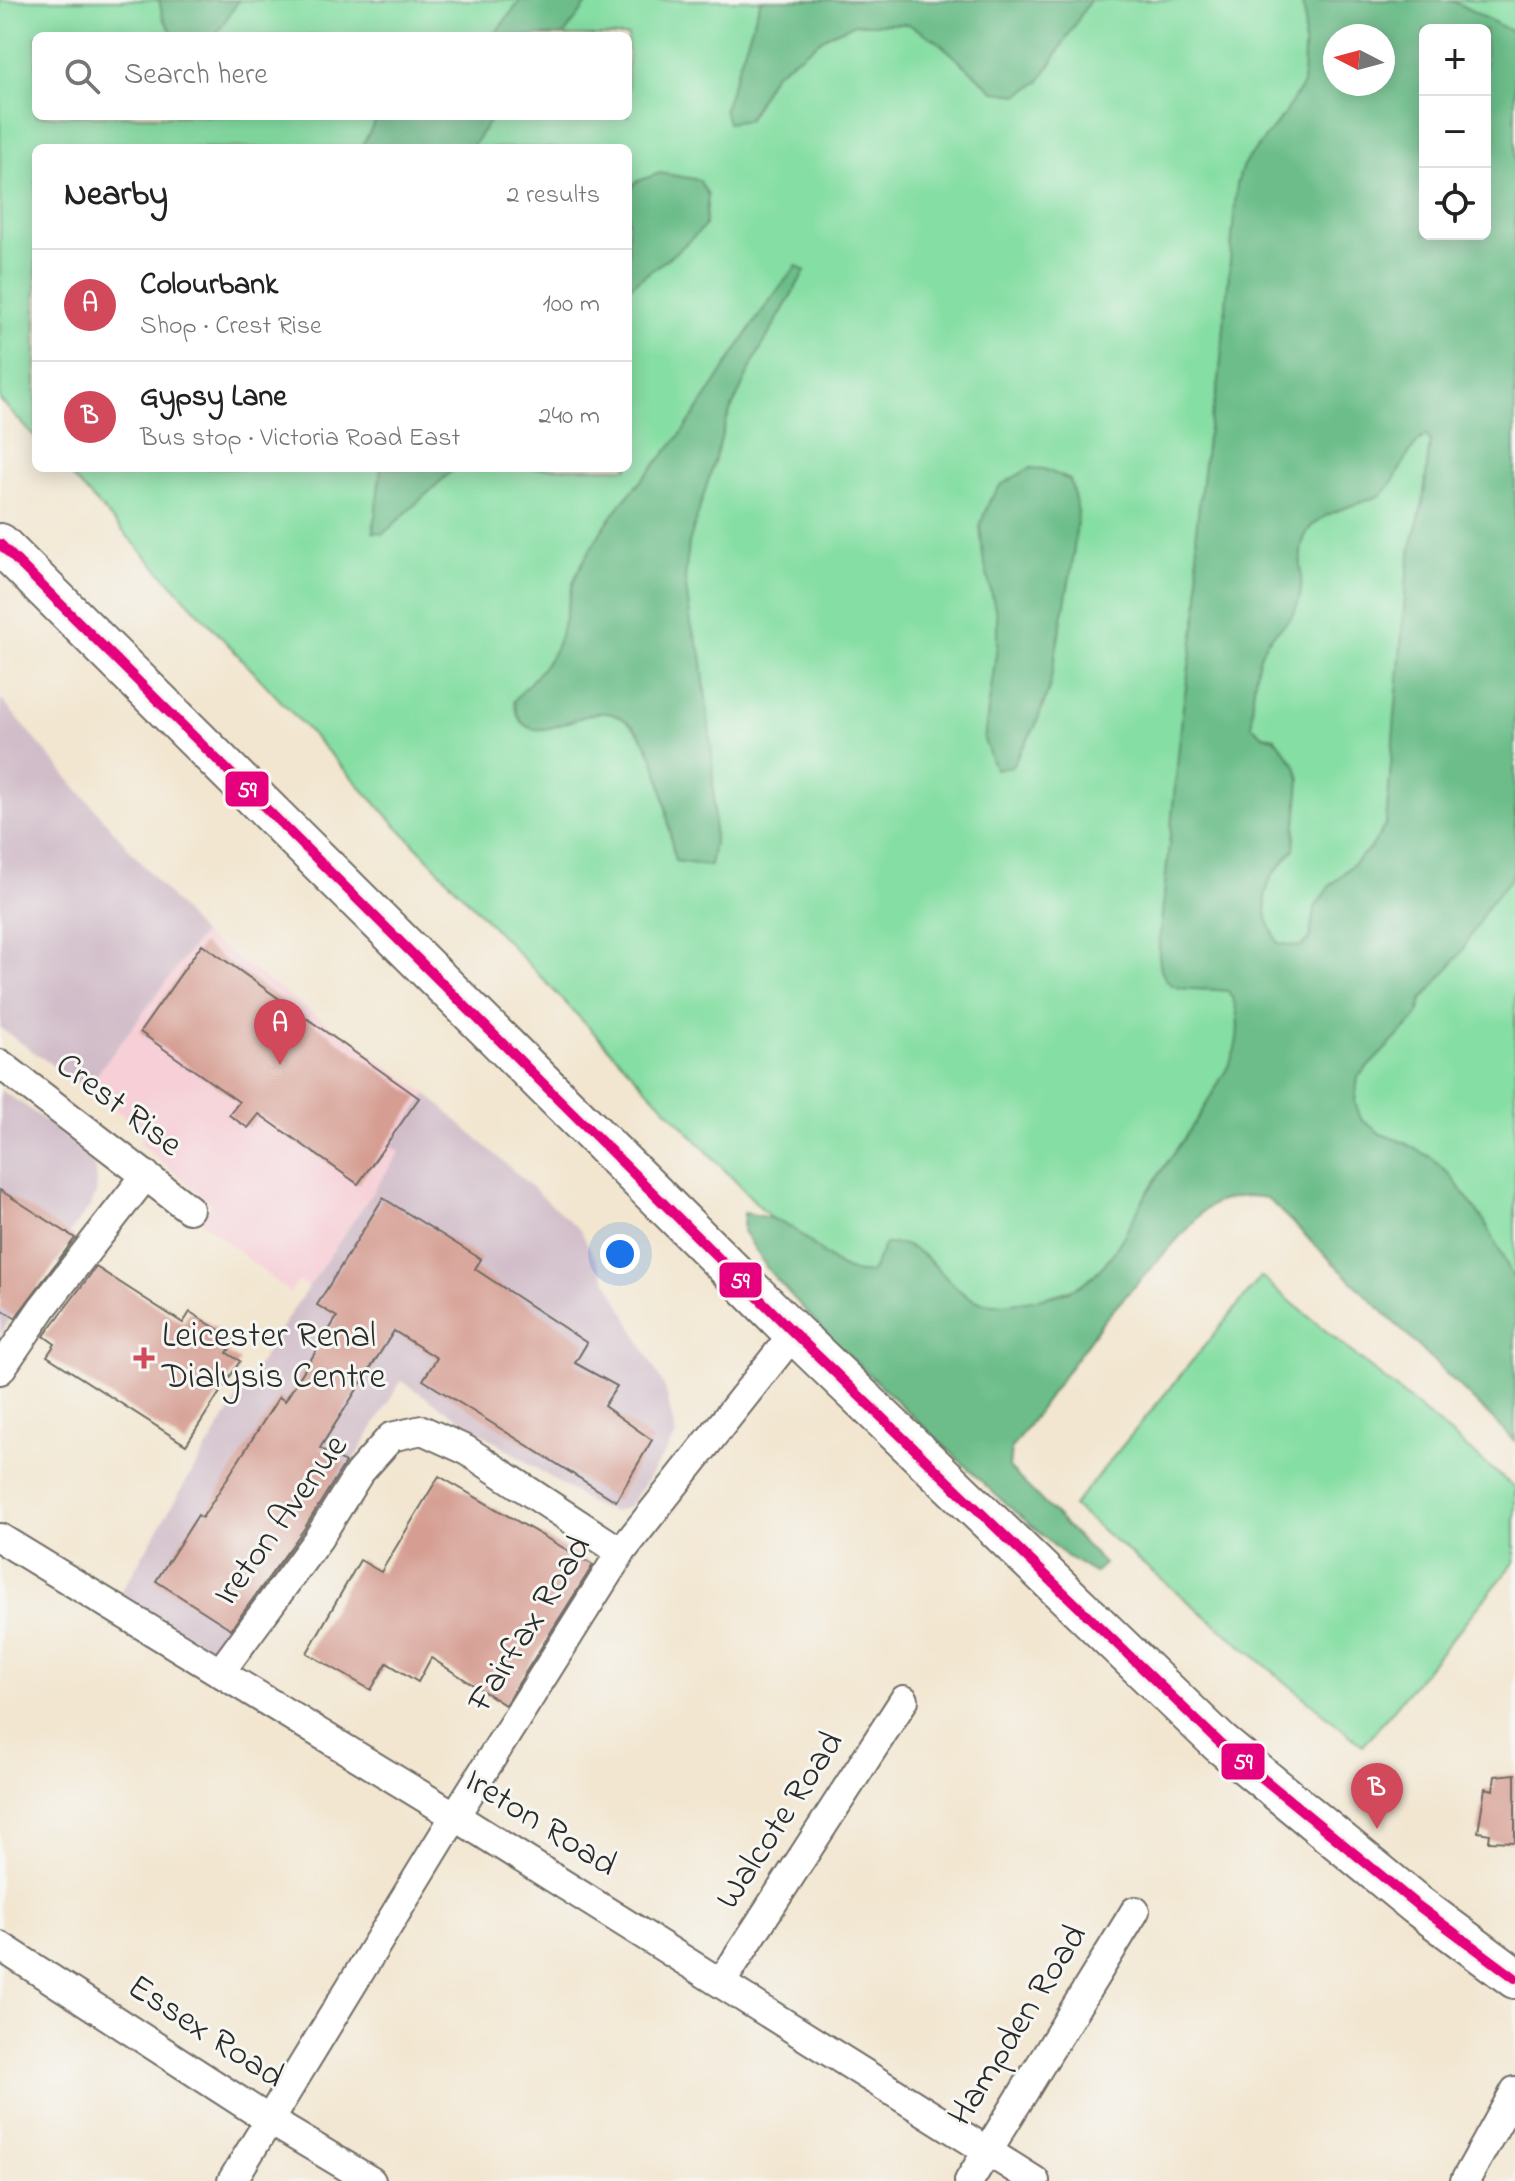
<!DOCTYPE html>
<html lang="en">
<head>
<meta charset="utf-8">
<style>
  :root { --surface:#fff; --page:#f6f6f6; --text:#222; --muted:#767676; --line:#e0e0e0; --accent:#d1495b }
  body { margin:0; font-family:"Indie Flower",sans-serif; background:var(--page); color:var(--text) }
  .controls { position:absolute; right:24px; top:24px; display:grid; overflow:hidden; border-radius:12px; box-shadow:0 4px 20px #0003 }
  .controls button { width:72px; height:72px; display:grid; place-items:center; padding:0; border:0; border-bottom:2px solid var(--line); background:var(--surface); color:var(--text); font:40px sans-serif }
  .compass { position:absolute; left:1323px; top:24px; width:72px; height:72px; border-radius:50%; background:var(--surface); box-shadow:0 4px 20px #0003; rotate:276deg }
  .you { position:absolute; left:620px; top:1254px; width:28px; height:28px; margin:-20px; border:6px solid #fff; border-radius:50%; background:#1a73e8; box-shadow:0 0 0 12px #1a73e833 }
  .badge { display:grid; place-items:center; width:52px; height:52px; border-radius:50%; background:var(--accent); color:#fff; font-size:26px; font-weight:700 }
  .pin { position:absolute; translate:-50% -66px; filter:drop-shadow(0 2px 4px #0008) }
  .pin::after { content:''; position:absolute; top:42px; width:28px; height:24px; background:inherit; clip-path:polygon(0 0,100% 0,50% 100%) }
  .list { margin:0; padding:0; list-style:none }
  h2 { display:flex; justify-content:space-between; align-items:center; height:104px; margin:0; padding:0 32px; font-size:34px }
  h2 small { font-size:26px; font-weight:400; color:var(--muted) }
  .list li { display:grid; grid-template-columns:52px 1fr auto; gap:24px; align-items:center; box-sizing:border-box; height:112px; padding:0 32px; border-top:2px solid var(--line) }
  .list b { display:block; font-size:30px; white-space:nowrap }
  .list p { margin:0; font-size:26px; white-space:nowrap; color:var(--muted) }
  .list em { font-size:26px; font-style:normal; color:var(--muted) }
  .icon { flex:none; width:44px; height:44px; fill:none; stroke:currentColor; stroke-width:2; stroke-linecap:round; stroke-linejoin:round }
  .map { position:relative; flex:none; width:1515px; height:2181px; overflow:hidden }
  .search { position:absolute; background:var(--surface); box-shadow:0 4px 20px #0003; left:32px; top:32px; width:600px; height:88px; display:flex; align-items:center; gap:20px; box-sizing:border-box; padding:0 28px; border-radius:12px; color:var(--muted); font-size:30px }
  .panel { position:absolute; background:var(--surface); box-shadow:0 4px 20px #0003; left:32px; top:144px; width:600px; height:328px; border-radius:12px }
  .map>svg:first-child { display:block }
  .built { fill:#f6cfd7 }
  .industrial { fill:#d1bdc9 }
  .green { fill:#85dea3; stroke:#588467; stroke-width:2; fill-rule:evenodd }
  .forest { fill:#6cbd89; stroke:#4c745a; stroke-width:2; fill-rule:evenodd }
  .building { fill:#d69e93 }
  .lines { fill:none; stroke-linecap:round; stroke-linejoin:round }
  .minor-casing { stroke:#716c65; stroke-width:32 }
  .highway-casing { stroke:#716c65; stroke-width:44 }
  .minor { stroke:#fff; stroke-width:28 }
  .highway { stroke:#fff; stroke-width:40 }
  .bus-1-casing { stroke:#f6f6f2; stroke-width:16 }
  .bus-1 { stroke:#e5007d; stroke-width:10 }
  .poi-dot { fill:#d1495b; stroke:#f6f6f2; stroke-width:3 }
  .labels { text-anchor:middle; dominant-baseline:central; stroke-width:6; stroke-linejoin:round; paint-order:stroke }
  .street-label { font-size:36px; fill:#2b2b2b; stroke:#f6f6f2 }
  .poi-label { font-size:36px; fill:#2b2b2b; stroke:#f6f6f2; text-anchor:start }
  .line-badge { stroke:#f6f6f2; stroke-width:3 }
  .badge-label { font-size:22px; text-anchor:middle; font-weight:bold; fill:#fff }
</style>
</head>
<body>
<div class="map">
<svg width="1515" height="2181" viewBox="0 0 1515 2181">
  <rect width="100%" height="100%" fill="#f6f6f2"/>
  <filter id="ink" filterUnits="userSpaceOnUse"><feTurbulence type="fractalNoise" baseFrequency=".0125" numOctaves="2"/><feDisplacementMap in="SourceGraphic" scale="16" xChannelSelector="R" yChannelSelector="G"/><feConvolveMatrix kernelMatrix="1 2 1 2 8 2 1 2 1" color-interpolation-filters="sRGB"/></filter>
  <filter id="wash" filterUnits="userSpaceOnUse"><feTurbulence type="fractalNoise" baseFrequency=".006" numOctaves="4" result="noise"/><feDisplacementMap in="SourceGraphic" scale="32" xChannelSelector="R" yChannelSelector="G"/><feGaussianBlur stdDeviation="1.8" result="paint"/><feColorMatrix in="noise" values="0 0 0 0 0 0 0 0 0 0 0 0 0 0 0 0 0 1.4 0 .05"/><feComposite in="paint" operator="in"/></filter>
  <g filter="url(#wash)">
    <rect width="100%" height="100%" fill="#f2e6d0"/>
    <path class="built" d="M202 934 427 1094 392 1144 401 1151 308 1287 298 1281 290 1293 201 1221 212 1204 139 1143 146 1132 86 1089Z"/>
    <path class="industrial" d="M0 698 202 934 86 1089 0 1028Z
      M0 1090 27 1107 79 1149 94 1166 97 1180 96 1194 89 1208 37 1275 0 1335Z
      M427 1094 580 1230 665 1388 676 1436 629 1507 614 1512 593 1505 401 1381 297 1555 224 1640 209 1647 120 1594 181 1490 290 1314 400 1152 391 1145Z"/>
    <path class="green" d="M0 0H1515V1412L1230 1146 1002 1461 397 826 64 468H628V148H36V438L0 400ZM1425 30H1485V234H1425ZM36 36H628V116H36ZM1335 36H1383V84H1335Z
      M1261 1277 1515 1488V1562L1363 1746 1073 1506Z"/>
    <path class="forest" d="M159 0H239L215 36H175L163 18Z
      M521 0H590L563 36H493Z
      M761 0H1090L1040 81 1019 95 995 92 936 40 908 24H855L830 34 773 75 748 120 728 123 724 109Z
      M1301 0H1451L1515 33V866L1511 879 1489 904 1461 953 1422 1000 1417 1017 1358 1077 1355 1102 1361 1119 1381 1134 1403 1142 1432 1158 1450 1175 1485 1222 1515 1281V1441L1267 1198C1245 1194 1221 1197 1203 1211L1102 1322 1011 1449 1009 1468 1104 1564 1094 1573 1066 1556 996 1495 833 1341 769 1271 743 1231 744 1213C758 1215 774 1218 786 1224 814 1239 835 1277 870 1273 877 1264 879 1254 885 1244 891 1244 898 1243 904 1245 939 1255 953 1304 994 1304 1014 1304 1060 1296 1077 1287 1115 1266 1128 1224 1149 1190 1172 1153 1199 1121 1219 1082 1224 1074 1230 1064 1233 1055 1240 1036 1240 1007 1228 991 1189 985 1157 1003 1159 944L1183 707 1199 600 1196 531 1207 438 1219 381 1237 184 1243 165 1282 117 1303 84 1305 16ZM1425 30H1485V234H1425ZM1335 36H1383V84H1335ZM1426 435 1430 441 1423 502 1411 547 1406 585 1386 824 1372 846 1329 887 1314 909 1310 937 1301 947 1278 943 1267 919 1265 896 1271 877 1294 849 1300 779 1296 766 1275 738 1264 736 1252 725C1252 704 1254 659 1267 642 1278 628 1292 621 1298 604 1307 579 1292 549 1311 527 1328 509 1360 505 1383 494 1400 477 1405 450 1426 435Z
      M378 116H493L471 148H361Z
      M660 173 699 180 708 195 705 226 680 249 628 288V195L635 182Z
      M797 266 805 271 755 359 728 416 689 543 685 579 691 625 701 653 712 755 714 807V843L710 866 675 861C665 817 664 730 612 714 580 704 523 762 514 701 525 687 539 674 549 659 564 636 566 609 573 584 578 568 590 550 599 535 622 497 656 467 683 431 722 377 753 317 797 266Z
      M381 468H455L383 534 373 532Z
      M1030 468 1044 469 1070 480 1078 512 1072 566 1049 689 1035 727 1011 767 995 769 984 740 997 646V617L983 556 980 525 990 500 1001 485Z"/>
    <g id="blocks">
      <path class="building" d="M202 944 419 1098 358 1184 259 1114 248 1128 229 1115 239 1102 140 1032Z
        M0 1190 75 1238 15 1318 0 1308Z
        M383 1198 481 1259 475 1269 587 1343 575 1363 617 1386 604 1406 652 1440 616 1501 423 1380 437 1358 394 1331 320 1448 345 1463 304 1529 231 1629 156 1581 198 1515 202 1518 279 1397 285 1401 337 1317 317 1305Z
        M96 1267 183 1323 190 1312 235 1340 227 1353 240 1361 186 1445 47 1356 55 1344 44 1336Z
        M439 1476 593 1565 505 1705 431 1658 418 1682 387 1663 371 1690 307 1653 360 1560 381 1572Z
        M1515 1774V1842L1489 1841 1490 1834 1478 1832 1485 1788 1493 1790 1495 1776Z"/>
    </g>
  </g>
  <g filter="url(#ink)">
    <use href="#blocks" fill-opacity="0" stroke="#716c65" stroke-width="2"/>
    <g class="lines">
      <defs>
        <path id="minor" d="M0 1064 189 1209
          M0 1370 43 1307 146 1175
          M0 1538 455 1816 1035 2181
          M221 1671 318 1539 359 1473 391 1437 422 1430 466 1450 621 1552
          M0 1946 269 2120 371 2181
          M721 1983 904 1700
          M232 2181 455 1816 621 1552 794 1333
          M969 2181 1135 1911
          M1465 2181 1515 2091"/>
        <path id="highway" d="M0 544 794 1333 1220 1743 1417 1905 1515 1978"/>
      </defs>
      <use href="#minor" class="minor-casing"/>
      <use href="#highway" class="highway-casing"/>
      <use href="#minor" class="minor"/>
      <use href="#highway" class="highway"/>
      <defs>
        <path id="bus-1" d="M0 544 794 1333 1220 1743 1417 1905 1515 1978"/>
      </defs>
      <use href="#bus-1" class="bus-1-casing"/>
      <use href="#bus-1" class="bus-1"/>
    </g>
  </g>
  <path class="poi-dot" d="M140 1346h8v8h8v8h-8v8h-8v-8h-8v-8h8z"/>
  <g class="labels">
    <g class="street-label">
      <text transform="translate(118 1106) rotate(37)">Crest Rise</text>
      <text transform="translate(282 1521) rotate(-54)">Ireton Avenue</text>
      <text transform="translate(531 1625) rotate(-58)">Fairfax Road</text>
      <text transform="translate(781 1821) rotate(-57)">Walcote Road</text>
      <text transform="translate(540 1824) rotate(32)">Ireton Road</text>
      <text transform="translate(1019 2026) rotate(-58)">Hampden Road</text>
      <text transform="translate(205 2033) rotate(33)">Essex Road</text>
    </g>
    <g class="poi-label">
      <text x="162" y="1337">Leicester Renal<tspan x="162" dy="41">Dialysis Centre</tspan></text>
    </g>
  </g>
  <g class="line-badge">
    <rect x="224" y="770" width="46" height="38" rx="8" fill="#e5007d"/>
    <rect x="718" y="1261" width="45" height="38" rx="8" fill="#e5007d"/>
    <rect x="1220" y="1742" width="46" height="39" rx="8" fill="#e5007d"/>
  </g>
  <g class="badge-label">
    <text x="247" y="797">59</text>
    <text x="740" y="1288">59</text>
    <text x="1243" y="1769">59</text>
  </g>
</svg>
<div class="controls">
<button>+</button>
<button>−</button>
<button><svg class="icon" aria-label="locate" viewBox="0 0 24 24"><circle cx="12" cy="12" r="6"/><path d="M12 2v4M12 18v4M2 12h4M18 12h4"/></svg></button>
</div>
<svg class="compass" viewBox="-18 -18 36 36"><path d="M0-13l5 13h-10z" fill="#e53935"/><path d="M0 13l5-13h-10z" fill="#767676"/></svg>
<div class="you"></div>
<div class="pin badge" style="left:280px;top:1065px">A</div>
<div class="pin badge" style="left:1377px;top:1829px">B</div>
<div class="search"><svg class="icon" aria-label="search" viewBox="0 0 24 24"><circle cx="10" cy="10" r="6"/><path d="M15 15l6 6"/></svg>Search here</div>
<section class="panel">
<h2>Nearby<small>2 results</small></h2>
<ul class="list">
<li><span class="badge">A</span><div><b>Colourbank</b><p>Shop · Crest Rise</p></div><em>100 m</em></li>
<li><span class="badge">B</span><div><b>Gypsy Lane</b><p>Bus stop · Victoria Road East</p></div><em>240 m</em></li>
</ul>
</section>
</div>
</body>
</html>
